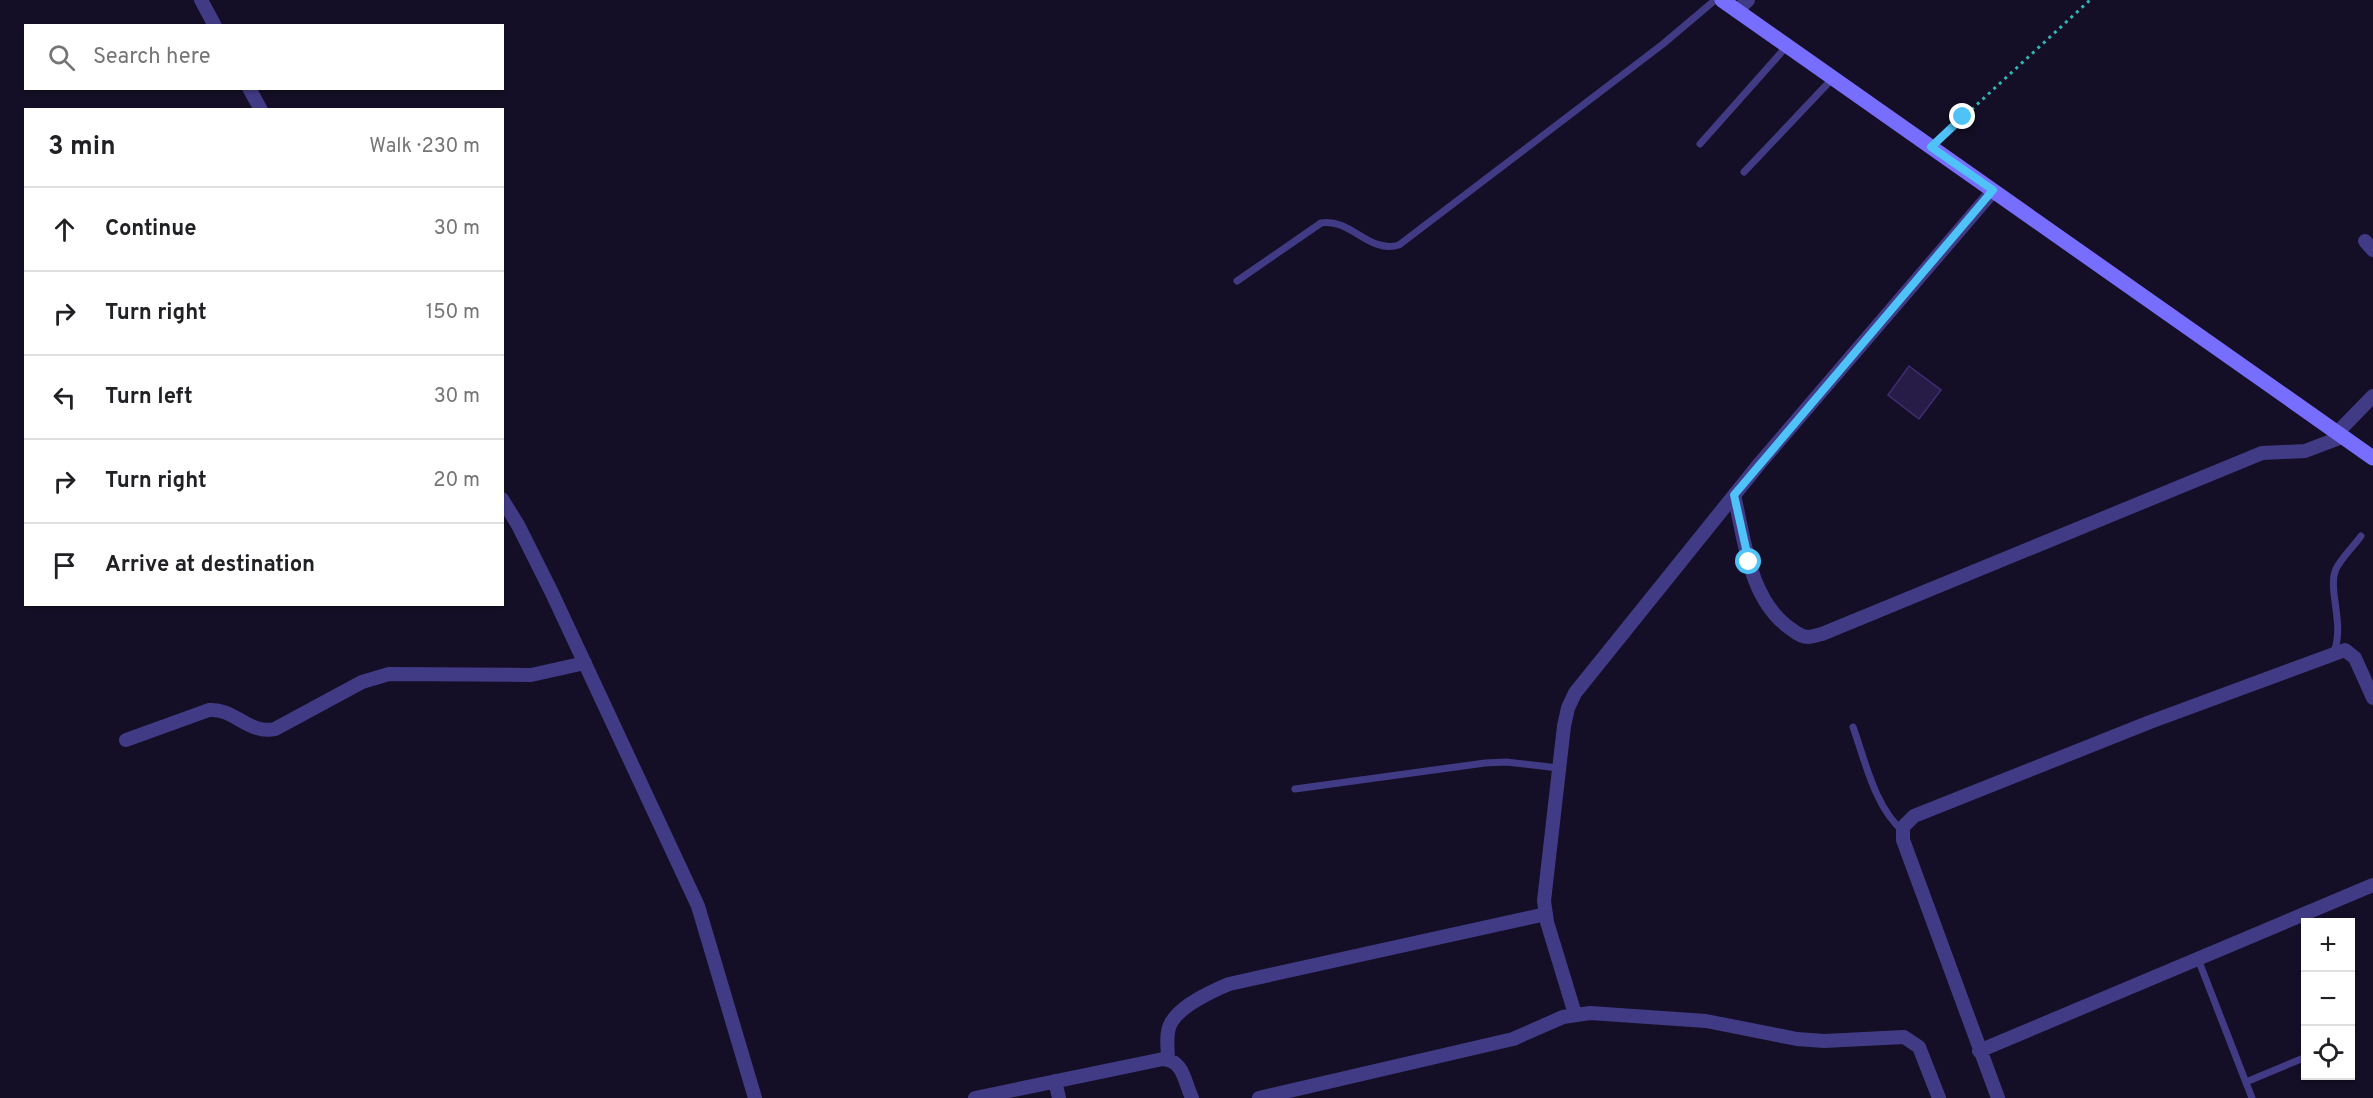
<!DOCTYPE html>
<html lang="en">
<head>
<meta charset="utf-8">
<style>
  :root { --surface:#fff; --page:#f2f2f2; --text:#202124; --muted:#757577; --line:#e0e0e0 }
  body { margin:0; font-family:Overpass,sans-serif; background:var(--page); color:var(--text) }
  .controls { position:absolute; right:18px; bottom:18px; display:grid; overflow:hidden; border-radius:0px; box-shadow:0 2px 4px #0004 }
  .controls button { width:54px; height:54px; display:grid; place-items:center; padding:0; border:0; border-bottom:2px solid var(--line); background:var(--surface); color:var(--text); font:30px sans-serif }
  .stop { position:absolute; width:18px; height:18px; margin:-14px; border:4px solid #4fc3f7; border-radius:50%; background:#fff }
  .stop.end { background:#4fc3f7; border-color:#fff; box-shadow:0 2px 6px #0008 }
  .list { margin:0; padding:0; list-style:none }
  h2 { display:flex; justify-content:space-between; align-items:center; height:78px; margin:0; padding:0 24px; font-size:26px }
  h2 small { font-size:20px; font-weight:400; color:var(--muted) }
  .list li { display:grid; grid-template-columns:39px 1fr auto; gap:18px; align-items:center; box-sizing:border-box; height:84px; padding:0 24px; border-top:2px solid var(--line) }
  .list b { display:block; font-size:22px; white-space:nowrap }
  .list em { font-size:20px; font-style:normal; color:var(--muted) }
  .icon { flex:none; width:33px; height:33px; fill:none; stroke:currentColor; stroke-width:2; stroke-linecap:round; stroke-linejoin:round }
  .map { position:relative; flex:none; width:2373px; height:1098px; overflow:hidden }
  .search { position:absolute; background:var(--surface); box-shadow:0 2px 4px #0004; left:24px; top:24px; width:480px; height:66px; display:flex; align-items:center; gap:15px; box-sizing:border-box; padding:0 21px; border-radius:0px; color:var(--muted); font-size:22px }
  .panel { position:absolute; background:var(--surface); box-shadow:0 2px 4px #0004; left:24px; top:108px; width:480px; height:498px; border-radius:0px }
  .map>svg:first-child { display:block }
  .building { fill:#271b47; stroke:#3f2e73; stroke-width:1.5 }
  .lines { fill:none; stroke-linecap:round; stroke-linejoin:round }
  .path { stroke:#30b8b6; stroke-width:3; stroke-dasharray:3 4.5; stroke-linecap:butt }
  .lane { stroke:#413b85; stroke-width:7 }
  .street { stroke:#413b85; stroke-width:14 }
  .secondary { stroke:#776dfe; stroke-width:15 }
  .route { stroke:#4fc3f7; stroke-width:8 }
</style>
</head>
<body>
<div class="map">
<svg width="2373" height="1098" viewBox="0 0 2373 1098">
  <rect width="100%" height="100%" fill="#140f26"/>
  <path class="building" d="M1909 366 1941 390 1919 419 1888 395Z"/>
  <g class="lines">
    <path class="path" d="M1944 135 2090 0"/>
    <path class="lane" d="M1700 144 1787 46
      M1744 172 1833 78
      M1237 281 1321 223C1351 218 1369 254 1399 245L1663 44 1715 0
      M2334 652C2345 623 2327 589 2336 569 2341 558 2354 546 2361 536
      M1853 727C1865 760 1875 808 1903 831
      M1295 789 1485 763 1506 762 1559 768
      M2198 959 2252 1098
      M2246 1082 2306 1057"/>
    <path class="street" d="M201 0 215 26
      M1737 11 1748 0
      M249 88 261 110
      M2365 241 2373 250
      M2337 433 2373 396
      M1734 495C1745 541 1749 600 1791 629 1796 633 1802 637 1808 637 1812 637 1818 635 1822 634L2262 453 2305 451 2342 437
      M502 499 518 525 552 593 698 906 755 1098
      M126 740 209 710C234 708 249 735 275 729L362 682 389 674 531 675 585 663
      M1575 1014 1547 922 1544 901 1564 726 1568 708 1575 693 1760 463 1993 191
      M1979 1051 2373 885
      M1168 1060C1168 1048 1165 1033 1171 1023 1180 1006 1212 991 1229 984L1546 914
      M1055 1081 1059 1098
      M975 1098 1163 1059C1184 1061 1184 1081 1192 1098
      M1259 1098 1513 1039 1563 1017 1590 1013 1706 1021 1797 1039 1824 1041 1904 1037 1919 1047 1939 1098
      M1998 1098 1903 840V827L1914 816 2150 722 2345 650 2355 658 2373 698"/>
    <path class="secondary" d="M1722 0 2373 458"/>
  </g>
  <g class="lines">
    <path class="route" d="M1749 562 1734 495 1993 190 1931 147 1963 117"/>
  </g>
</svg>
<div class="controls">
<button>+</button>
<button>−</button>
<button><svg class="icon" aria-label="locate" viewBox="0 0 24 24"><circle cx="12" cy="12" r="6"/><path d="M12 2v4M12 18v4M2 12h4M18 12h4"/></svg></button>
</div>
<div class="stop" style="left:1749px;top:562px"></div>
<div class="stop end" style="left:1963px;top:117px"></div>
<div class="search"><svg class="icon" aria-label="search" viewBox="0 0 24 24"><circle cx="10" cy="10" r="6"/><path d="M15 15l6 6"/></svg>Search here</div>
<section class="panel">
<h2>3 min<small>Walk · 230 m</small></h2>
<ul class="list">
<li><svg class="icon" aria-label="ahead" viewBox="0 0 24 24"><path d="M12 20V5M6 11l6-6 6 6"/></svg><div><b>Continue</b></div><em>30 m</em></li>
<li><svg class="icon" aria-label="right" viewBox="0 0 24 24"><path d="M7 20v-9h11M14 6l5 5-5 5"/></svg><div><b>Turn right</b></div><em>150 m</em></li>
<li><svg class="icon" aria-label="left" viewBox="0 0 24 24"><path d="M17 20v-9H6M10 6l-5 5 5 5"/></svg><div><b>Turn left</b></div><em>30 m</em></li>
<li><svg class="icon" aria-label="right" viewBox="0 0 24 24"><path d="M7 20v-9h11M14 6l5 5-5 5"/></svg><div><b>Turn right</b></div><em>20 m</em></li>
<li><svg class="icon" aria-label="arrive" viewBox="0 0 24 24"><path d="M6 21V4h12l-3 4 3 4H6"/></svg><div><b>Arrive at destination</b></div></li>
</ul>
</section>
</div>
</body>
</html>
